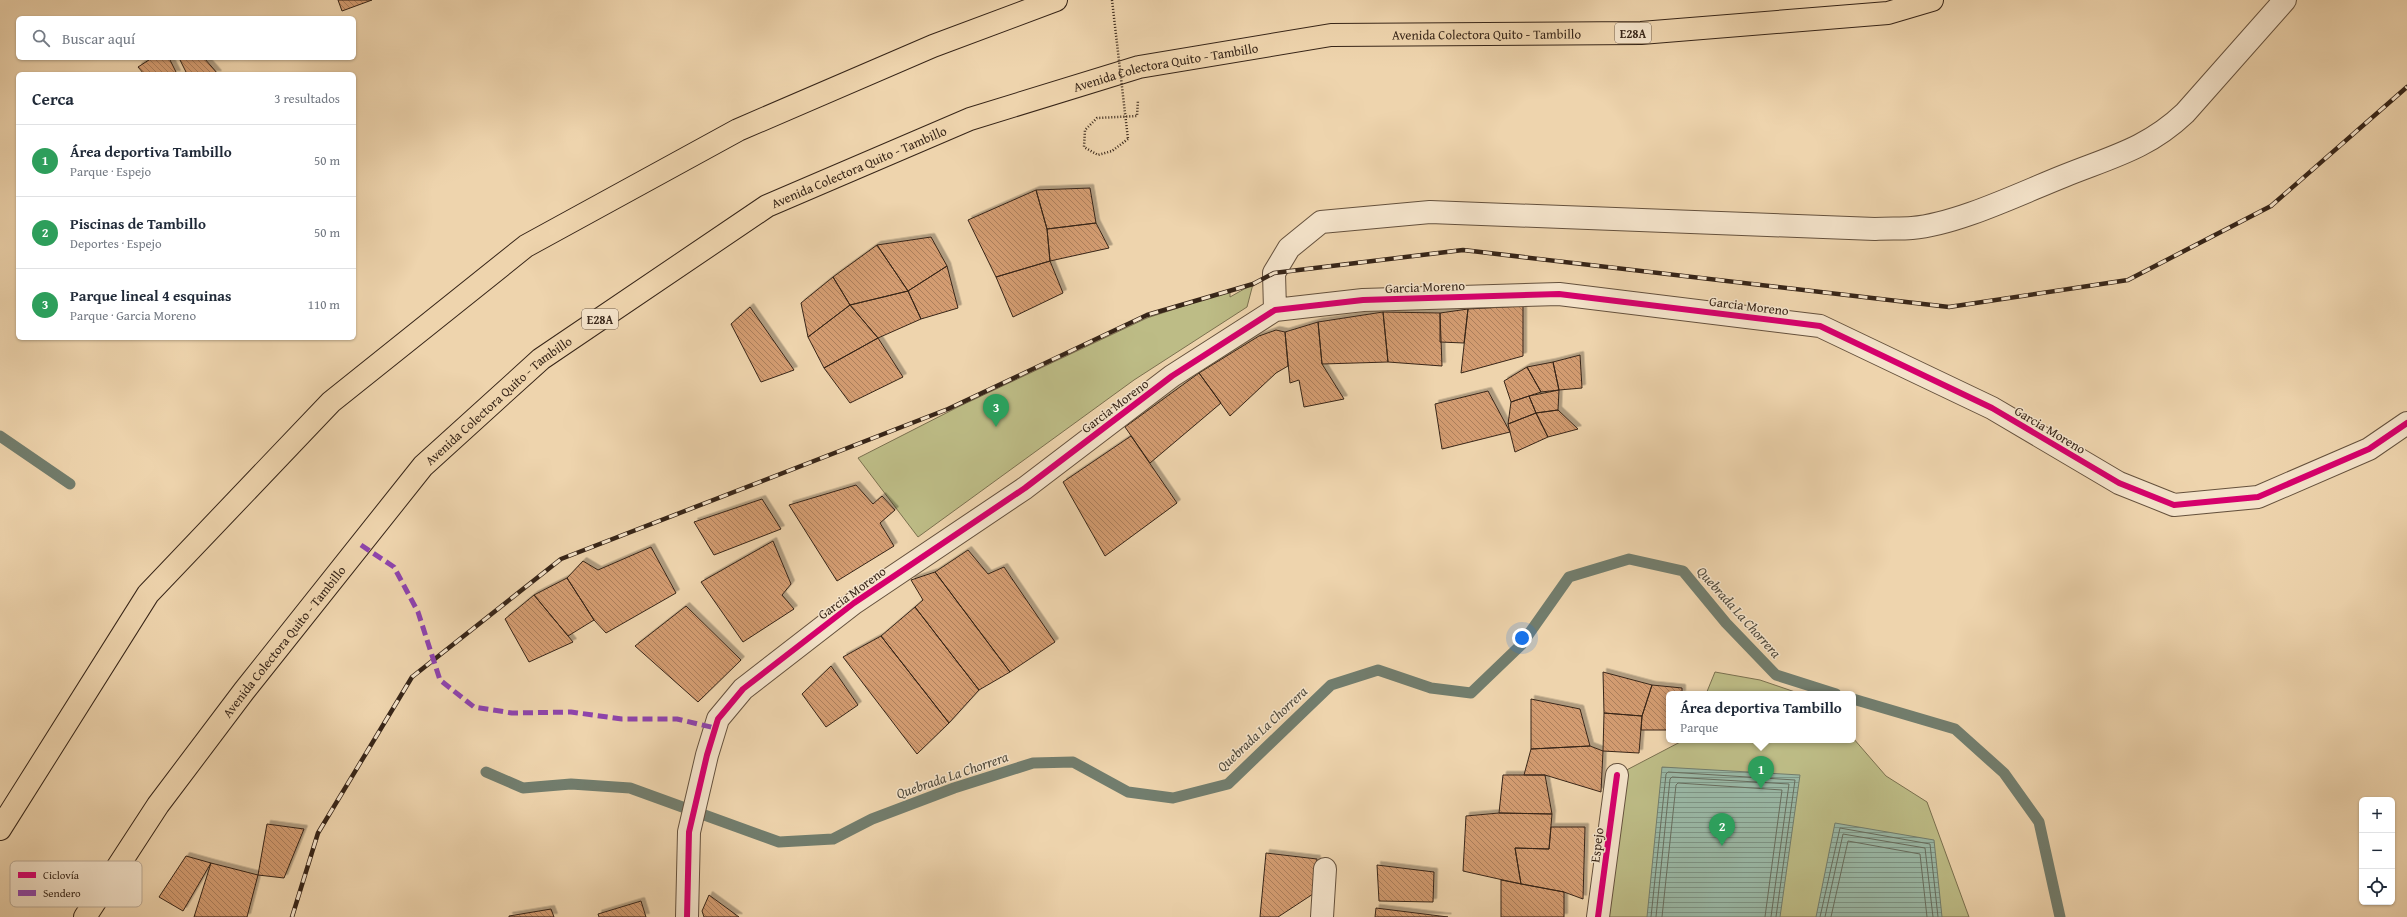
<!DOCTYPE html>
<html lang="es">
<head>
<meta charset="utf-8">
<style>
  :root { --surface:#fff; --page:#f2f2f3; --text:#1f2937; --muted:#747a83; --line:#e0e1e3; --accent:#0f766e }
  body { margin:0; font-family:"Gentium Book Plus",serif; background:var(--page); color:var(--text) }
  .controls { position:absolute; right:12px; bottom:12px; display:grid; overflow:hidden; border-radius:6px; box-shadow:0 1px 3px #0004 }
  .controls button { width:36px; height:36px; display:grid; place-items:center; padding:0; border:0; border-bottom:1px solid var(--line); background:var(--surface); color:var(--text); font:20px sans-serif }
  .you { position:absolute; left:1522px; top:638px; width:14px; height:14px; margin:-10px; border:3px solid #fff; border-radius:50%; background:#1a73e8; box-shadow:0 0 0 6px #1a73e833 }
  .badge { display:grid; place-items:center; width:26px; height:26px; border-radius:50%; background:var(--accent); color:#fff; font-size:13px; font-weight:700 }
  .pin { position:absolute; translate:-50% -33px; filter:drop-shadow(0 1px 2px #0008) }
  .pin::after { content:''; position:absolute; top:21px; width:14px; height:12px; background:inherit; clip-path:polygon(0 0,100% 0,50% 100%) }
  .popup { position:absolute; left:1666px; top:691px; width:190px; height:52px; box-sizing:border-box; display:grid; place-content:center; border-radius:6px; background:var(--surface); filter:drop-shadow(0 1px 3px #0005); font-size:13px; white-space:nowrap; color:var(--muted) }
  .popup b { font-size:15px; color:var(--text) }
  .popup::after { content:''; position:absolute; left:50%; top:100%; margin-left:-8px; border:8px solid transparent; border-top-color:var(--surface) }
  .list { margin:0; padding:0; list-style:none }
  h2 { display:flex; justify-content:space-between; align-items:center; height:52px; margin:0; padding:0 16px; font-size:17px }
  h2 small { font-size:13px; font-weight:400; color:var(--muted) }
  .list li { display:grid; grid-template-columns:26px 1fr auto; gap:12px; align-items:center; box-sizing:border-box; height:72px; padding:0 16px; border-top:1px solid var(--line) }
  .list b { display:block; font-size:15px; white-space:nowrap }
  .list p { margin:0; font-size:13px; white-space:nowrap; color:var(--muted) }
  .list em { font-size:13px; font-style:normal; color:var(--muted) }
  .icon { flex:none; width:22px; height:22px; fill:none; stroke:currentColor; stroke-width:2; stroke-linecap:round; stroke-linejoin:round }
  .map { position:relative; flex:none; width:2407px; height:917px; overflow:hidden }
  .search { position:absolute; background:var(--surface); box-shadow:0 1px 3px #0004; left:16px; top:16px; width:340px; height:44px; display:flex; align-items:center; gap:10px; box-sizing:border-box; padding:0 14px; border-radius:6px; color:var(--muted); font-size:15px }
  .panel { position:absolute; background:var(--surface); box-shadow:0 1px 3px #0004; left:16px; top:72px; width:340px; height:268px; border-radius:6px }
  .map>svg:first-child { display:block }
  .green { fill:#bdbc86; stroke:#7a704f }
  .water { fill:url(#water-rules); stroke:#727d6d }
  .lines { fill:none; stroke-linecap:round; stroke-linejoin:round }
  .shore { stroke:#686e5f; stroke-width:1 }
  .stream { stroke:#727d6d; stroke-width:11 }
  .building { fill:url(#building-back-hatch); stroke:#372518; filter:url(#shadow) }
  .minor-casing { stroke:#65513d; stroke-width:24 }
  .tertiary-casing { stroke:#65513d; stroke-width:24 }
  .trunk-casing { stroke:#372518; stroke-width:24 }
  .path { stroke:#372518; stroke-width:2.5; stroke-dasharray:1 2; stroke-linecap:butt }
  .minor { stroke:#f4e3ca; stroke-width:22 }
  .tertiary { stroke:#f4e3ca; stroke-width:22 }
  .trunk { stroke:#eed4ad; stroke-width:22 }
  .rail-casing { stroke:#372518; stroke-width:4.5 }
  .rail { stroke:#f4e3ca; stroke-width:3; stroke-dasharray:9; stroke-linecap:butt }
  .path-bridge { stroke:#372518; stroke-width:2.5; stroke-dasharray:1 2; stroke-linecap:butt }
  .quiet { stroke:#8e44ad; stroke-width:5; stroke-dasharray:10 5; stroke-linecap:butt }
  .cycleway-casing { stroke:#f4e3ca; stroke-width:8 }
  .cycleway { stroke:#d6006c; stroke-width:6 }
  .labels { text-anchor:middle; dominant-baseline:central; stroke-width:3; stroke-linejoin:round; paint-order:stroke }
  .shield { fill:#f4e3ca; stroke:#705e4d; stroke-width:1 }
  .shield-label { font-size:12px; font-weight:bold; fill:#372518 }
  .street-label { font-size:13px; fill:#372518; stroke:#f4e3ca }
  .water-label { font-size:14px; font-style:italic; fill:#504a3c; stroke:#f4e3ca }
  .key { fill:#f4e3ca; stroke:#bbaa95; stroke-width:1 }
  .key-label { font-size:11px; fill:#372518 }
</style>
</head>
<body>
<div class="map">
<svg width="2407" height="917" viewBox="0 0 2407 917">
  <defs>
    <pattern id="water-rules" width="6" height="5" patternUnits="userSpaceOnUse"><rect width="6" height="5" fill="#9ab8a6"/><path d="M0 2.5h6" fill="none" stroke="#7e9586"/></pattern>
    <pattern id="building-back-hatch" width="6" height="6" patternUnits="userSpaceOnUse"><rect width="6" height="6" fill="#d39c71"/><path d="M-1 5l2 2M0 0l6 6M5-1l2 2" fill="none" stroke="#ac7f5c"/></pattern>
    <filter id="shadow"><feDropShadow dx="3.5" dy="-3.5" stdDeviation="0" flood-color="#0004"/></filter>
  </defs>
  <rect width="100%" height="100%" fill="#eed4ad"/>
  <filter id="stains"><feTurbulence type="fractalNoise" baseFrequency=".005" numOctaves="4"/><feColorMatrix values="0 0 0 0 .2 0 0 0 0 .09 0 0 0 0 .02 0 0 0 .5 -.17"/></filter>
  <radialGradient id="worn" r=".72"><stop offset=".6" stop-color="#630" stop-opacity="0"/><stop offset="1" stop-color="#630" stop-opacity=".3"/></radialGradient>
  <path class="green" d="M1253 284 1247 307 1134 380 918 537 858 458 958 407 1147 318 1230 291V297Z
    M1715 672 1760 680 1801 694H1706Z
    M1853 738 1886 776 1927 802 1969 917H1598L1617 775 1684 740Z"/>
  <path class="water" d="M1662 767 1800 775 1780 917H1647Z
    M1835 823 1934 840 1942 917H1816Z"/>
  <g class="lines">
    <path class="shore" d="M1651 917 1666 774 1668 772 1795 780 1776 917
      M1656 917 1670 779 1672 777 1789 784 1771 917
      M1662 917 1676 785 1678 783 1782 790 1765 917
      M1820 917 1840 828 1930 844 1938 917
      M1825 917 1843 834 1925 848 1933 917
      M1831 917 1848 841 1920 854 1927 917"/>
    <path class="stream" d="M0 436 70 484
      M1853 699 1955 729 2004 773 2039 822 2060 917
      M486 772 523 788 571 784 630 788 779 842 833 839 872 819 954 788 1033 763 1073 762 1128 792 1173 798 1228 784 1331 685 1378 670 1431 688 1471 693 1521 645 1569 577 1629 559 1683 571 1726 623 1776 675 1836 694"/>
  </g>
  <path class="building" d="M338 0H372L342 11Z
    M152 58H169L177 74H144L138 67Z
    M183 58H204L218 74H187L180 60Z
    M1090 188 1096 223 1047 229 1036 190Z
    M1036 190 1047 229 1050 261 996 277 968 220Z
    M1096 223 1109 248 1050 261 1047 229Z
    M931 237 947 266 908 291 877 245Z
    M877 245 908 291 850 305 833 277Z
    M1050 261 1063 293 1013 317 996 277Z
    M947 266 958 308 921 319 908 291Z
    M833 277 850 305 808 337 801 303Z
    M908 291 921 319 878 338 850 305Z
    M850 305 878 338 824 368 808 337Z
    M1523 306V356L1461 373 1468 309Z
    M750 307 794 370 761 382 731 324Z
    M1468 309 1464 343 1440 342V313Z
    M1383 312 1440 313 1442 366 1388 362Z
    M1383 312 1388 362 1322 364 1318 322Z
    M1318 322 1322 364 1344 399 1304 407 1299 380 1290 383 1285 332Z
    M1276 330 1285 332 1288 366 1276 373 1230 416 1199 373 1259 336Z
    M878 338 903 377 850 403 824 368Z
    M1580 355 1582 388 1559 390 1553 362Z
    M1553 362 1559 390 1541 392 1527 367Z
    M1527 367 1541 392 1511 402 1504 381Z
    M1199 373 1221 403 1150 463 1125 427Z
    M1559 390 1558 410 1536 413 1529 396Z
    M1488 391 1510 432 1442 449 1435 404Z
    M1529 396 1536 413 1508 424 1511 402Z
    M1558 410 1578 429 1548 437 1536 413Z
    M1536 413 1548 437 1515 452 1508 424Z
    M1131 436 1177 503 1105 556 1063 482Z
    M856 485 873 504 882 496 895 510 880 523 894 546 837 581 789 505Z
    M762 499 781 529 714 555 694 522Z
    M773 541 791 584 782 595 794 609 743 642 701 582Z
    M651 547 676 593 606 633 594 620 567 578 583 561 598 570Z
    M968 550 988 574 1004 567 1055 642 1010 672 935 572Z
    M935 572 1010 672 979 690 915 607 923 600 911 580Z
    M567 578 594 620 568 636 534 595Z
    M534 595 573 642 529 662 505 619Z
    M686 606 741 660 698 702 635 646Z
    M915 607 979 690 949 723 881 636Z
    M881 636 949 723 917 754 843 657Z
    M831 666 858 705 826 727 802 694Z
    M1603 672 1652 685 1642 716 1604 713Z
    M1652 685 1682 688V694H1669V730H1641L1642 716Z
    M1531 699 1580 709 1590 746 1531 749Z
    M1604 713 1642 716 1639 753 1603 751Z
    M1590 746 1603 751 1601 792 1545 775H1524L1531 749Z
    M1503 775H1545L1552 814 1499 813Z
    M1499 813 1552 814 1549 849 1515 848 1521 884 1463 871 1466 816Z
    M267 824 304 829 284 878 258 875Z
    M1551 827H1585L1583 899 1564 892 1521 884 1515 848 1549 849Z
    M1266 853 1317 859 1313 894 1278 917H1260Z
    M186 856 211 863 183 911 159 897Z
    M211 863 258 875 247 917H194Z
    M1377 865 1434 872 1433 902 1379 901Z
    M1501 880 1564 892V917H1501Z
    M709 895 739 917H704L702 911Z
    M641 901 646 917H599L598 914Z
    M1376 908 1448 917H1375Z
    M551 909 554 917H509V916Z"/>
  <g class="lines">
    <defs>
      <path id="minor" d="M1322 917 1325 869
        M1598 917 1617 775"/>
      <path id="tertiary" d="M1275 310 1274 273 1289 248 1321 222 1430 212 1875 229C1887 228 1900 229 1912 228 1958 224 2021 193 2064 176 2111 157 2147 149 2185 113L2285 0
        M687 917 689 832 707 755 718 719 743 689 854 603 1025 488 1172 376 1275 310 1363 300 1559 294 1820 326 1992 408 2119 483 2174 505 2258 497 2369 449 2407 423"/>
      <g id="trunk">
        <path d="M0 829 148 594 331 402 526 246 738 130 933 46 1056 0"/>
        <path id="s1" d="M85 917 158 805 244 691 423 466 541 359 767 206 970 119 1139 67 1331 35 1641 33 1888 13 1932 0"/>
      </g>
    </defs>
    <use href="#minor" class="minor-casing"/>
    <use href="#tertiary" class="tertiary-casing"/>
    <use href="#trunk" class="trunk-casing"/>
    <path class="path" d="M1128 139 1112 151 1098 155 1084 147 1085 130 1097 118 1137 116 1138 100"/>
    <use href="#minor" class="minor"/>
    <use href="#tertiary" class="tertiary"/>
    <use href="#trunk" class="trunk"/>
    <defs>
      <path id="rail" d="M292 917 318 833 412 677 561 559 948 409 1147 315 1253 284 1274 273 1463 250 1949 307 2128 280 2271 206 2407 87"/>
    </defs>
    <use href="#rail" class="rail-casing"/>
    <use href="#rail" class="rail"/>
    <path class="path-bridge" d="M1112 0 1128 139"/>
    <path class="quiet" d="M361 545 394 567 418 612 440 680 474 707 512 713 571 712 622 719H677L715 728"/>
    <defs>
      <path id="cycleway" d="M687 917 689 832 707 755 718 719 743 689 854 603 1025 488 1172 376 1275 310 1363 300 1559 294 1820 326 1992 408 2119 483 2174 505 2258 497 2369 449 2407 423
        M1598 917 1617 775"/>
    </defs>
    <use href="#cycleway" class="cycleway-casing"/>
    <use href="#cycleway" class="cycleway"/>
  </g>
  <g class="labels">
    <g class="shield">
      <rect x="1615" y="23" width="36" height="20" rx="3"/>
      <rect x="582" y="309" width="36" height="20" rx="3"/>
    </g>
    <g class="shield-label">
      <text x="1633" y="33">E28A</text>
      <text x="600" y="319">E28A</text>
    </g>
    <g class="street-label">
      <text stroke="none"><textPath href="#s1" startOffset="1744">Avenida Colectora Quito - Tambillo</textPath></text>
      <text stroke="none"><textPath href="#s1" startOffset="1420">Avenida Colectora Quito - Tambillo</textPath></text>
      <text stroke="none"><textPath href="#s1" startOffset="1096">Avenida Colectora Quito - Tambillo</textPath></text>
      <text transform="translate(1425 287) rotate(-2)">Garcia Moreno</text>
      <text transform="translate(1749 306) rotate(7)">Garcia Moreno</text>
      <text stroke="none"><textPath href="#s1" startOffset="664">Avenida Colectora Quito - Tambillo</textPath></text>
      <text transform="translate(1115 406) rotate(-37)">Garcia Moreno</text>
      <text transform="translate(2050 430) rotate(31)">Garcia Moreno</text>
      <text transform="translate(852 593) rotate(-36)">Garcia Moreno</text>
      <text stroke="none"><textPath href="#s1" startOffset="340">Avenida Colectora Quito - Tambillo</textPath></text>
      <text transform="translate(1597 845) rotate(-83)">Espejo</text>
    </g>
    <g class="water-label">
      <text transform="translate(1739 612) rotate(48)">Quebrada La Chorrera</text>
      <text transform="translate(1262 729) rotate(-43)">Quebrada La Chorrera</text>
      <text transform="translate(952 775) rotate(-19)">Quebrada La Chorrera</text>
    </g>
  </g>
  <rect x="10" y="861" width="132" height="46" rx="6" class="key"/>
  <rect x="18" y="872" width="18" height="6" fill="#d6006c"/>
  <rect x="18" y="890" width="18" height="6" fill="#8e44ad"/>
  <g class="key-label">
    <text x="43" y="879">Ciclovía</text>
    <text x="43" y="897">Sendero</text>
  </g>
  <rect width="100%" height="100%" filter="url(#stains)"/>
  <rect width="100%" height="100%" fill="url(#worn)"/>
</svg>
<div class="controls">
<button>+</button>
<button>−</button>
<button><svg class="icon" aria-label="locate" viewBox="0 0 24 24"><circle cx="12" cy="12" r="6"/><path d="M12 2v4M12 18v4M2 12h4M18 12h4"/></svg></button>
</div>
<div class="you"></div>
<div class="pin badge" style="left:1761px;top:789px;background:#2e9e5b">1</div>
<div class="popup"><b>Área deportiva Tambillo</b>Parque</div>
<div class="pin badge" style="left:1722px;top:846px;background:#2e9e5b">2</div>
<div class="pin badge" style="left:996px;top:427px;background:#2e9e5b">3</div>
<div class="search"><svg class="icon" aria-label="search" viewBox="0 0 24 24"><circle cx="10" cy="10" r="6"/><path d="M15 15l6 6"/></svg>Buscar aquí</div>
<section class="panel">
<h2>Cerca<small>3 resultados</small></h2>
<ul class="list">
<li><span class="badge" style="background:#2e9e5b">1</span><div><b>Área deportiva Tambillo</b><p>Parque · Espejo</p></div><em>50 m</em></li>
<li><span class="badge" style="background:#2e9e5b">2</span><div><b>Piscinas de Tambillo</b><p>Deportes · Espejo</p></div><em>50 m</em></li>
<li><span class="badge" style="background:#2e9e5b">3</span><div><b>Parque lineal 4 esquinas</b><p>Parque · Garcia Moreno</p></div><em>110 m</em></li>
</ul>
</section>
</div>
</body>
</html>
